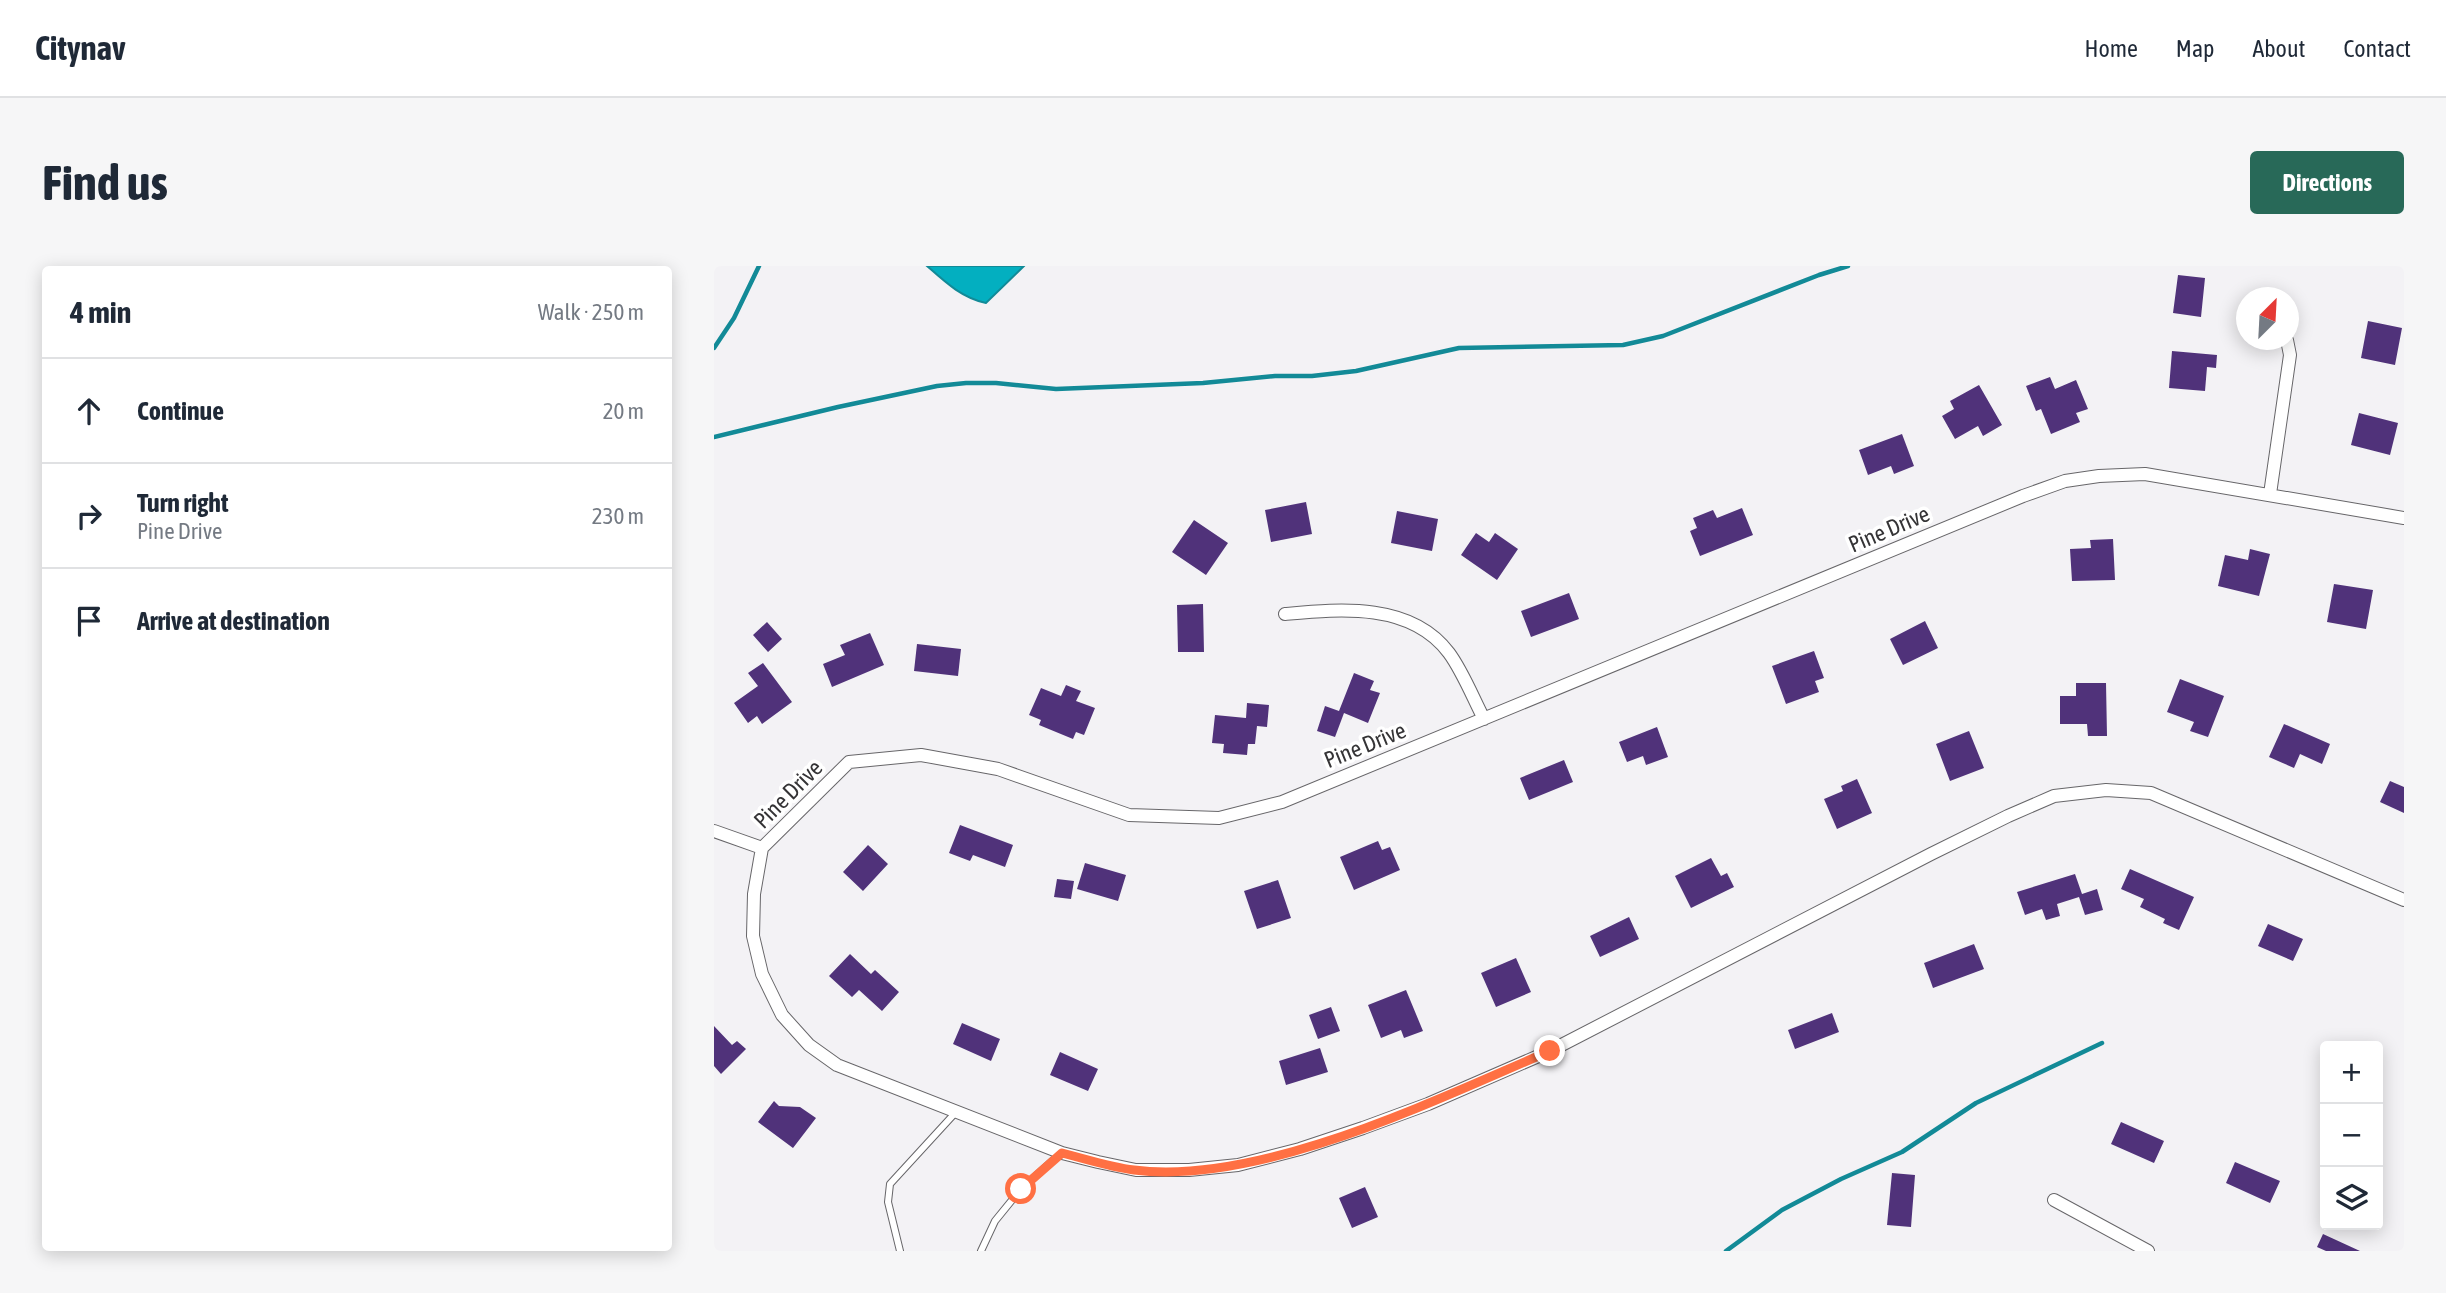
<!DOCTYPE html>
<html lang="en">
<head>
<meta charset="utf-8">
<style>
  :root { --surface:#fff; --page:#f6f6f7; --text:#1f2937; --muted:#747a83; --line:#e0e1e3; --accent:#286958 }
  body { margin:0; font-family:"Asap Condensed",sans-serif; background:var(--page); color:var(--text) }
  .controls { position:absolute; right:21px; bottom:21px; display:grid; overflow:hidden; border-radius:7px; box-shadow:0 4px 18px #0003 }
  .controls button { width:63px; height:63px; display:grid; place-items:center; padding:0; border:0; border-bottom:2px solid var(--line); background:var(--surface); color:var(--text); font:35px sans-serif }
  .compass { position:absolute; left:1522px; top:21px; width:63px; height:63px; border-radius:50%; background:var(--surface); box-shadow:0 4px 18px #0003; rotate:24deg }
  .stop { position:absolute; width:21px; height:21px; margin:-16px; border:5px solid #ff7043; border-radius:50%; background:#fff }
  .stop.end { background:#ff7043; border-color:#fff; box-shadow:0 2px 7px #0008 }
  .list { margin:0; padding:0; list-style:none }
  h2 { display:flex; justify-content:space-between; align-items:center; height:91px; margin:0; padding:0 28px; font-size:30px }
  h2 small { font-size:23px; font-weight:400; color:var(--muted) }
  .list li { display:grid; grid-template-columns:46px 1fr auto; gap:21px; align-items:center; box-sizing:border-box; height:105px; padding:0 28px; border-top:2px solid var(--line) }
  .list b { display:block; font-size:26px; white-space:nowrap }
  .list p { margin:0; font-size:23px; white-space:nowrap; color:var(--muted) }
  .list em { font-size:23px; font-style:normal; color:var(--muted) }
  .icon { flex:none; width:38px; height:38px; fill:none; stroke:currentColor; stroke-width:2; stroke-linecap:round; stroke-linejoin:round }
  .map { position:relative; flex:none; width:1690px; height:985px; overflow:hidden; border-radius:7px }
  header { display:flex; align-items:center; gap:42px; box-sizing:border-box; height:98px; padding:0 35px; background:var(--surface); border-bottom:2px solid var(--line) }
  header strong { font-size:33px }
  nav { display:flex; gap:38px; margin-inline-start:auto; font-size:24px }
  .intro { display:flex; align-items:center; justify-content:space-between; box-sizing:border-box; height:168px; padding:0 42px }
  h1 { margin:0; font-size:49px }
  .button { padding:18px 32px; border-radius:7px; background:var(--accent); color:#fff; font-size:24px; font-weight:700 }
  main { display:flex; gap:42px; padding:0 42px }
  aside { flex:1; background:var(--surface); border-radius:7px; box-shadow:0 4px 18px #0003 }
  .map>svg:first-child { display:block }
  .water { fill:#03afc0; stroke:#128a97; stroke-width:2 }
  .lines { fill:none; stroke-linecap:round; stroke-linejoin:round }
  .stream { stroke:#128a97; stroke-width:4.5 }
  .building { fill:#50327a }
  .service-casing { stroke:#676669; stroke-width:8 }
  .minor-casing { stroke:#676669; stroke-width:14 }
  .service { stroke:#fff; stroke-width:6 }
  .minor { stroke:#fff; stroke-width:12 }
  .route { stroke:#ff7043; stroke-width:9 }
  .labels { text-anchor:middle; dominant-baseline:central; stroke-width:7; stroke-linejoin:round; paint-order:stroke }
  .street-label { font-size:23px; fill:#353436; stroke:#fff }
</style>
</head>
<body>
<header>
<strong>Citynav</strong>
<nav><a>Home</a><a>Map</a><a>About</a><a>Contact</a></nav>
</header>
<div class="intro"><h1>Find us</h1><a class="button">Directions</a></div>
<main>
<aside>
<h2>4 min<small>Walk · 250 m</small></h2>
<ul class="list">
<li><svg class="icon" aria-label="ahead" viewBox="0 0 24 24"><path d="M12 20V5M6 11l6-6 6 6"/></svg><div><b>Continue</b></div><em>20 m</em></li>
<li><svg class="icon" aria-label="right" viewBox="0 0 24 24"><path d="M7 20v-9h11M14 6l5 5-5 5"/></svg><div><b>Turn right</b><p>Pine Drive</p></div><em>230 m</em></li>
<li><svg class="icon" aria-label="arrive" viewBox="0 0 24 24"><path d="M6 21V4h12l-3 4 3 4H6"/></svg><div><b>Arrive at destination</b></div></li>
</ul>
</aside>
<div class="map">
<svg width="1690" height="985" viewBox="0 0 1690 985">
  <rect width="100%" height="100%" fill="#f3f2f5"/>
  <path class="water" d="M213 0H310L272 37C248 32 231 16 213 0Z"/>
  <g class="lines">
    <path class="stream" d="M0 82 20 52 45 0
      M0 171 124 141 223 120 252 117H282L342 123 489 117 561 110H598L642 105 745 82 909 79 949 70 1105 9 1134 0
      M1012 985 1068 944 1127 913 1188 886 1262 837 1388 777"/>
  </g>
  <path class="building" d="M1464 9 1491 12 1487 51 1459 47Z
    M1654 55 1688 62 1681 99 1647 92Z
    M1458 85 1503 89 1502 102 1493 101 1491 125 1455 122Z
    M1336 111 1341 123 1362 114 1374 143 1362 147 1366 156 1337 168 1327 143 1322 145 1312 120Z
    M1265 119 1288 159 1269 170 1264 160 1241 173 1228 150 1240 143 1236 135Z
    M1645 147 1684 157 1676 189 1637 179Z
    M1188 168 1200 200 1180 208 1177 200 1154 209 1145 184Z
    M592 236 598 268 557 276 551 244Z
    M1028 242 1039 269 986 290 976 265 983 262 979 252 999 244 1003 252Z
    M683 245 724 253 718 285 677 277Z
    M480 254 514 277 492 309 458 286Z
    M762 267 775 276 781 267 804 283 783 314 747 289Z
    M1399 273 1401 314 1358 315 1356 283 1377 282 1376 274Z
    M1536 283 1556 288 1545 330 1504 320 1511 289 1534 294Z
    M1620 318 1659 324 1652 363 1613 356Z
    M855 327 865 353 817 371 807 345Z
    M489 338 490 386H464L463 339Z
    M1211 355 1224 382 1189 399 1176 373Z
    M53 356 68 373 54 386 39 369Z
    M156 367 170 399 118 421 109 398 131 389 126 379Z
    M203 378 247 383 244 410 200 405Z
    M1100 385 1110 412 1101 415 1105 426 1072 438 1058 400Z
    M49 397 78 436 48 458 43 450 34 457 20 437 44 420 34 407Z
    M640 407 660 415 656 424 666 427 654 457 630 447 621 471 603 465 611 440 625 445Z
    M1466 413 1510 430 1494 471 1476 465 1480 456 1453 446Z
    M1362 417H1392L1393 470H1374L1373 458H1346V430H1362Z
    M352 419 367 425 362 435 381 442 370 469 362 466 359 473 325 459 327 454 315 449 327 422 347 430Z
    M533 437 555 439 553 461 543 460 541 478H534L533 489 509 487 510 478 498 477 501 449 532 452Z
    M1570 458 1616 478 1608 498 1586 488 1580 502 1555 491Z
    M943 461 954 491 932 499 929 490 913 496 905 476Z
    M1255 465 1270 502 1236 515 1222 478Z
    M850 494 859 516 815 534 806 512Z
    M1143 513 1158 547 1123 563 1110 533 1129 525 1127 520Z
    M1676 515 1690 521V547L1666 536Z
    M246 559 299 579 291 601 259 589 256 595 235 587Z
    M664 575 668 584 676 581 686 604 640 624 626 591Z
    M154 579 174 598 149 625 129 606Z
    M997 592 1007 610 1013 607 1020 621 977 642 961 610Z
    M371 597 412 609 404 635 363 623Z
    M1416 603 1480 631 1465 664 1449 657 1451 653 1426 641 1430 633 1407 623Z
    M1361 608 1368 628 1383 623 1389 644 1371 649 1365 631 1343 638 1346 650 1332 654 1328 643 1311 649 1303 626Z
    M343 613 360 615 357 633 340 631Z
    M564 614 577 652 543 663 530 625Z
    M915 651 925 673 886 691 876 670Z
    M1554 658 1589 673 1579 695 1544 680Z
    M1260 678 1270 703 1219 722 1210 697Z
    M136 688 157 708 161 704 185 726 168 745 145 724 138 731 115 710Z
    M802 692 817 726 782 741 767 707Z
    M692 724 709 765 690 772 687 764 667 772 654 739Z
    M617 741 626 765 604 773 595 749Z
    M1118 747 1125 766 1081 783 1074 764Z
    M248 757 286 773 277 795 239 778Z
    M0 760 18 779 23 775 32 783 7 808 0 800Z
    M606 782 614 806 572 819 565 795Z
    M346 786 384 803 374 825 336 809Z
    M60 835 65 840 86 841 102 852 79 882 44 856Z
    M1407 856 1450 875 1440 897 1397 878Z
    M1521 896 1566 915 1556 937 1512 917Z
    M1178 907 1201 909 1197 961 1173 959Z
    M651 921 664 951 638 962 625 932Z
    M1609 968 1646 985H1612L1603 981Z"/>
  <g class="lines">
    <defs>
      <path id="service" d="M186 985 174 936 176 918 242 846
        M267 985 281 955 307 923 346 888"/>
      <path id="minor" d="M1556 228 1576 89 1573 74
        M1690 252 1431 208 1385 210 1351 215 1309 230 568 536 505 552 415 549 284 503 207 489 135 496 48 582 40 628 39 670 48 708 68 749 95 779 123 799 348 887 384 896 422 904H475L524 899 586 883 649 862 714 838 836 785 1217 588 1294 550 1340 530 1392 524 1437 527 1690 634
        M571 348C626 343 697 336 735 387 749 406 759 432 770 453
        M0 565 48 582
        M1340 934 1434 985"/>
    </defs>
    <use href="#service" class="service-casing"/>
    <use href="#minor" class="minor-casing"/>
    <use href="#service" class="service"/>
    <use href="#minor" class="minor"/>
  </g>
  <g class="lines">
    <path class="route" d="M307 923 348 887C372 893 396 901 420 904 546 920 721 834 836 785"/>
  </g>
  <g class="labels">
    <g class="street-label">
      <text transform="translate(1175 263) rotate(-23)">Pine Drive</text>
      <text transform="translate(651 479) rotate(-22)">Pine Drive</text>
      <text transform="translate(74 528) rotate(-45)">Pine Drive</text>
    </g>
  </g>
</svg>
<div class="controls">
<button>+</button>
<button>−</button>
<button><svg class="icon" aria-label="layers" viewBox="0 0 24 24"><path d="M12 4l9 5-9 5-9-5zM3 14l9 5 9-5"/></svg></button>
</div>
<svg class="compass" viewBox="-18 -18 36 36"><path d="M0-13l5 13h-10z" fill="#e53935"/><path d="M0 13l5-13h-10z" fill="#747a83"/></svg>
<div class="stop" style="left:307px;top:923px"></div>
<div class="stop end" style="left:836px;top:785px"></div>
</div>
</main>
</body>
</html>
